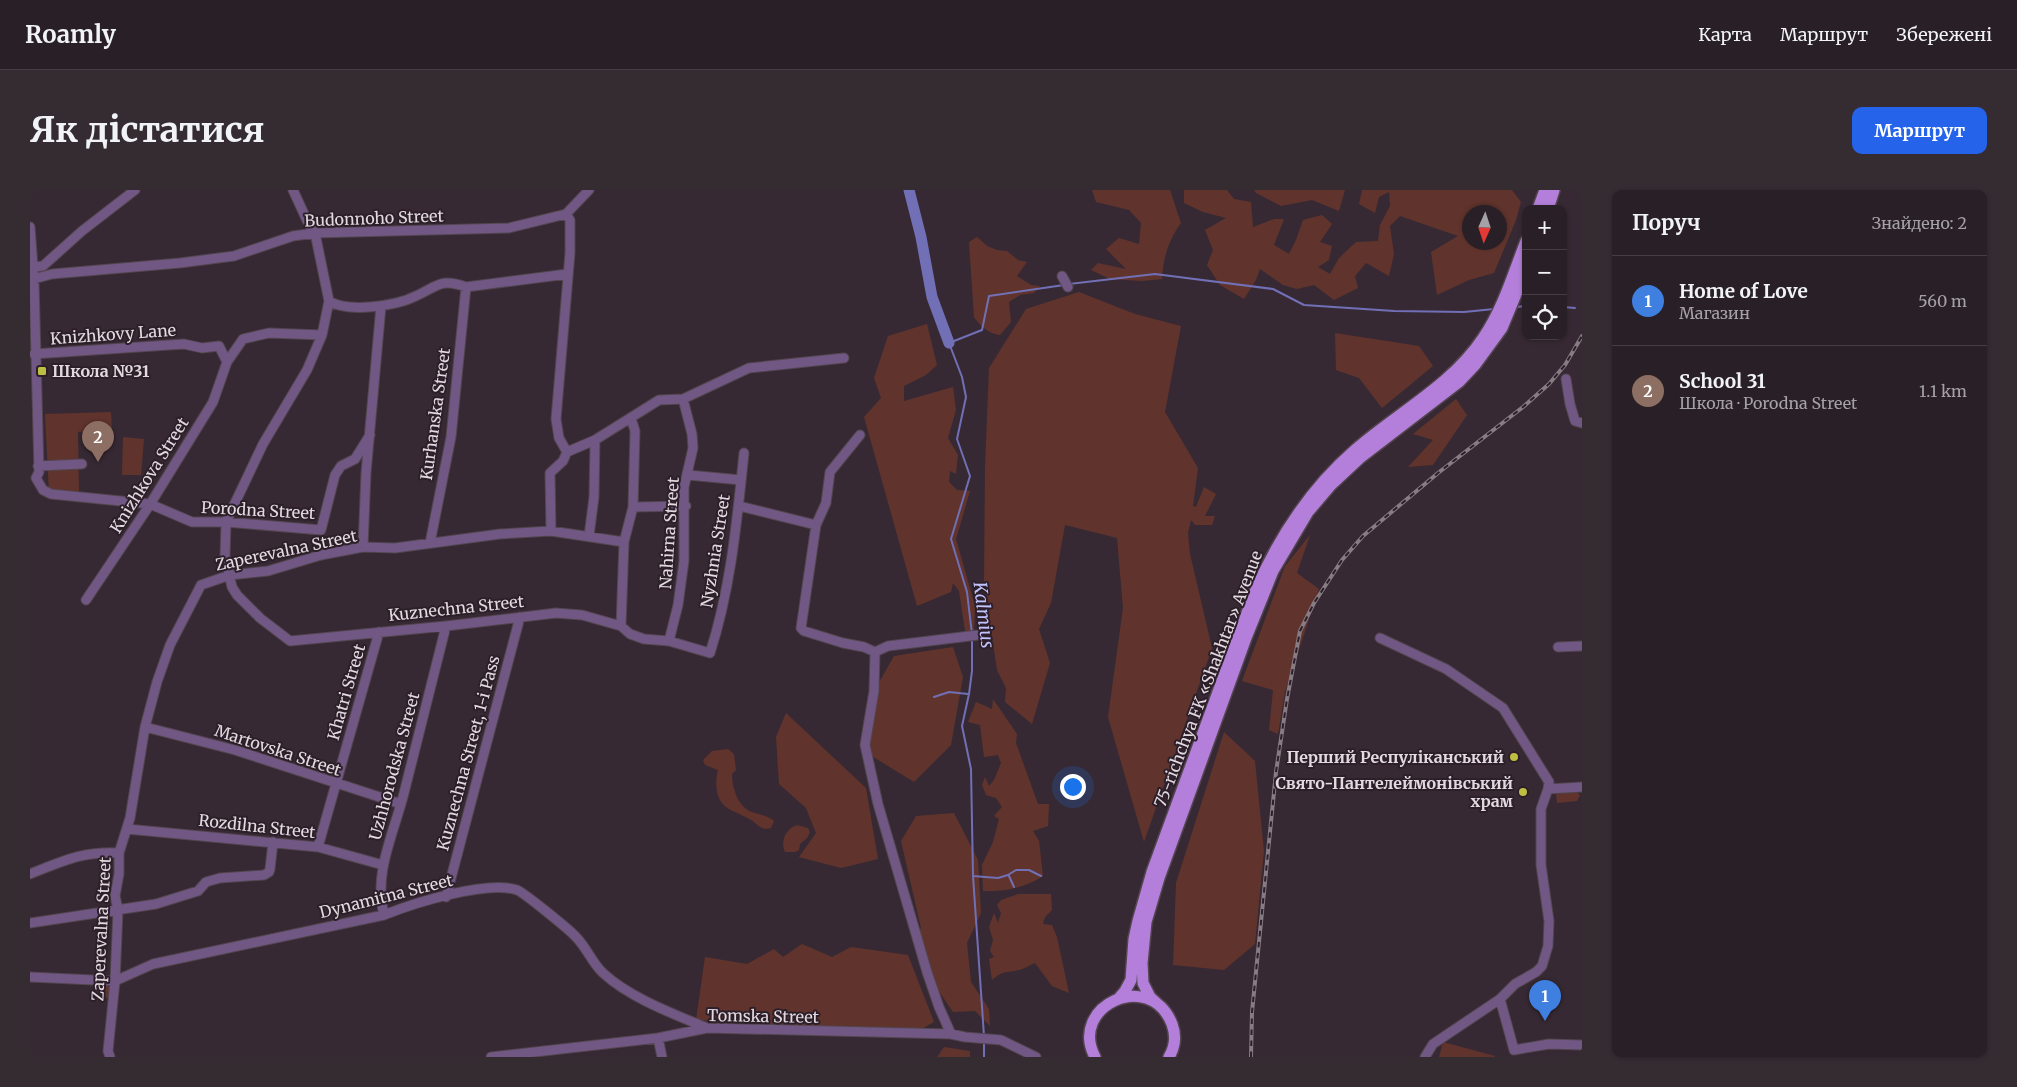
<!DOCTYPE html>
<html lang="uk">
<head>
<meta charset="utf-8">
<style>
  :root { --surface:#291f26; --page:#352c32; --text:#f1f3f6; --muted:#a5a2a7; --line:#453d43; --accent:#2563eb }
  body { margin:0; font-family:Merriweather,serif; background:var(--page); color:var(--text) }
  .controls { position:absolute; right:15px; top:15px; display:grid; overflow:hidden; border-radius:10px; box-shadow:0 1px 4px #0004 }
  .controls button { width:45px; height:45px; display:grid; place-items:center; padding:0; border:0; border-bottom:1px solid var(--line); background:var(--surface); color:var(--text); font:25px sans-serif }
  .compass { position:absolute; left:1432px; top:15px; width:45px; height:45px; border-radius:50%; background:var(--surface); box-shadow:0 1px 4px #0004; rotate:183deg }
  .you { position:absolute; left:1042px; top:596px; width:18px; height:18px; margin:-12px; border:4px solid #fff; border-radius:50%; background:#1a73e8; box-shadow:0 0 0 8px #1a73e833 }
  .badge { display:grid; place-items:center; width:32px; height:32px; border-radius:50%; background:var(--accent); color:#fff; font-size:16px; font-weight:700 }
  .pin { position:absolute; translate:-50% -41px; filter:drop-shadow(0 1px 2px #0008) }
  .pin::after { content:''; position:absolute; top:26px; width:18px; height:15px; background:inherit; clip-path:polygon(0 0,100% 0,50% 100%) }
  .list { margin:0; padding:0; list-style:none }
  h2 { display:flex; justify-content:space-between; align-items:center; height:65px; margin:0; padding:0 20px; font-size:21px }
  h2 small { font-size:16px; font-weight:400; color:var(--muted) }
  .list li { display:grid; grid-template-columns:32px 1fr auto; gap:15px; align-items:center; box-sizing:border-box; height:90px; padding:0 20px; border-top:1px solid var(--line) }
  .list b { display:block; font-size:19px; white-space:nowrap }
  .list p { margin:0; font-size:16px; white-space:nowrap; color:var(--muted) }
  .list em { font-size:16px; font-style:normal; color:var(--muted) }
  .icon { flex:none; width:28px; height:28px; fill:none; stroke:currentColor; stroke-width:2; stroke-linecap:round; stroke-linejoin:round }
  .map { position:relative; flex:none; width:1552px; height:867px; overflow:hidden; border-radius:10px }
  header { display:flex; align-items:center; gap:30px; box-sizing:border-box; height:70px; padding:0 25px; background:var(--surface); border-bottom:1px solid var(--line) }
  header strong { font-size:24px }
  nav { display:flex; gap:28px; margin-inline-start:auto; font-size:18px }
  .intro { display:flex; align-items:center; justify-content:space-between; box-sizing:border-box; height:120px; padding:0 30px }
  h1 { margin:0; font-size:35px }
  .button { padding:12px 22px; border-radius:10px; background:var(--accent); color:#fff; font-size:18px; font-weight:700 }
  main { display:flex; gap:30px; padding:0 30px }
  aside { flex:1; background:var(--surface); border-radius:10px; box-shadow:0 1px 4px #0004 }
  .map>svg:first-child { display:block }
  .green { fill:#60342d; fill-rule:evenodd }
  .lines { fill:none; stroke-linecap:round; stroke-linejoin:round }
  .stream { stroke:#7170b6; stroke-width:2 }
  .river { stroke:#7170b6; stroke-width:11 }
  .minor-casing { stroke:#53454f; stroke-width:11 }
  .major-casing { stroke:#53454f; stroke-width:14 }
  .minor { stroke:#715884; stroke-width:9 }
  .major { stroke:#b47fda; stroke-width:11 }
  .rail-casing { stroke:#877b84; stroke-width:4 }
  .rail { stroke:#2d1f29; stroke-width:2; stroke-dasharray:5.5; stroke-linecap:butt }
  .poi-dot { fill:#bdbf43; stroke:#2d1f29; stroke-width:2 }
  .labels { text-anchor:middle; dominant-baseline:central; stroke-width:4; stroke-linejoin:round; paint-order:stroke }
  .street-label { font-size:16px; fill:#e3dae1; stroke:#2d1f29 }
  .poi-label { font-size:16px; font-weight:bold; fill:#e3dae1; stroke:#2d1f29; text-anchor:end }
  .water-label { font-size:18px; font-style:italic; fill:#c1c3fd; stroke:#2d1f29 }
</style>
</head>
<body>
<header>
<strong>Roamly</strong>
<nav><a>Карта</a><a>Маршрут</a><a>Збережені</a></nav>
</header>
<div class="intro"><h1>Як дістатися</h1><a class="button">Маршрут</a></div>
<main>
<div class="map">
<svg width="1552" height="867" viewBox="0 0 1552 867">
  <rect width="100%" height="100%" fill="#372933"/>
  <path class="green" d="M1062 0H1140L1151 33C1139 49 1133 68 1132 89L1112 91 1080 89 1061 80 1068 73 1096 79 1076 59 1089 48 1109 54 1111 33 1099 20 1066 12Z
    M1154 0H1197L1204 9 1221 12 1223 37 1244 29H1254L1244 55 1259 64 1266 50 1273 30 1292 25 1302 34 1290 52 1302 56 1299 70 1288 77 1300 84 1309 68 1326 52 1348 51 1350 35 1360 16 1359 2 1349 7 1345 23 1329 14 1332 0H1482L1491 12 1486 30 1464 83 1439 90 1407 105 1401 62 1428 46 1370 26 1360 36 1364 64 1359 86 1336 73 1325 86 1328 98 1304 110 1284 95 1267 99 1253 95 1230 79 1226 90 1214 109 1190 95 1177 75 1183 60 1175 40 1196 28 1173 22 1154 13ZM1440 22H1470V52H1440Z
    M1224 0H1315L1309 21 1282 10 1251 16 1226 3Z
    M947 47 957 56 967 60 977 61 988 70 997 72 987 86 1001 95 1010 96 1004 103 990 105 979 112 981 132 970 145C959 144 950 136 944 127L939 52Z
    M1049 102 1105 124 1151 136 1135 222 1168 278 1163 316 1166 317 1174 297 1186 304 1175 326H1185L1182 335H1165L1161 330 1158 343 1160 364 1182 458 1114 652 1078 527 1093 418 1087 348 1035 335 1021 413 1009 439 1020 473 1002 534 975 512 976 498 967 480 954 394 955 277 959 178 996 119Z
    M897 134 907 175 896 185 874 196V211L923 197 926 220 918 248 928 265 926 284 920 281 919 292 927 300 940 301 926 349 945 416 944 442 935 441 929 401 923 393 921 402 887 416 834 227 851 208 844 188 858 146Z
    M1305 143 1389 156 1403 176 1352 218 1329 188 1306 180Z
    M1426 209 1437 225 1403 275 1378 277 1403 250 1383 244Z
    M81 222 82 240 48 242 49 304 19 303 15 224Z
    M93 247 114 249 111 285H92Z
    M1280 345 1267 383 1289 399 1255 502 1248 544 1239 540 1243 500 1212 491 1255 376Z
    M923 457 933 487 921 555 884 592 832 560 847 496 864 466Z
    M963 509 987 544 986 553 1008 614H1019L1018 636 1003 641 1009 651 1013 686C994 698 975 702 953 701L952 675 963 652 969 629 964 626 972 617 966 608 956 605 952 595 955 587 959 596 964 590 971 573 968 565 954 567 950 535 938 532 946 512 962 519Z
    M756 523 836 598 848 669 811 678 769 667 786 643 776 618 749 594 746 547Z
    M1194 542 1225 571 1234 661 1225 754 1194 780 1143 775 1146 693Z
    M698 559 704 564 706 580 702 584C702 598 708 617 722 622 730 625 737 625 744 631L741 638C731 641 729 635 721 630 713 625 703 622 696 617 685 609 685 591 688 580L675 575 673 570 682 561Z
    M1546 602 1550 605 1547 611 1527 613 1526 604Z
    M924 623 948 670 951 723 937 753 941 792 959 819 960 836 945 821 923 822 904 794 887 742 891 738 871 651 886 626Z
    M767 635 778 638 780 642 777 648 770 654 769 660 765 662H755C750 650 756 639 767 635Z
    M988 704H1021L1022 720 1015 727 1013 734 1022 735 1027 747 1039 803 1022 796 1005 773C1000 775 994 779 989 780 976 783 973 780 962 790L959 769 964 767 960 761 963 750 959 737 964 723 968 733 971 723 967 715 971 710Z
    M772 754 802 767 821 757 878 765 904 832 886 842 666 830 675 767 717 774 744 759 753 767Z
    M66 795 78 796 82 803 80 808 70 807 66 802Z
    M1413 852 1465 866V867H1409Z
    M914 857 940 861V867H907Z"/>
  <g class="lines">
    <path class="stream" d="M1039 94 1125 84 1243 99 1274 115 1364 121 1434 122 1464 119
      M1486 117 1496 116
      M1533 117 1545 118
      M942 444 937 402 921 349 940 286 927 249 936 207 932 187 919 153 952 140 959 106 1034 95
      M942 448V481L939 504 932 536 941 579 943 686 954 846
      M904 507 919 502 938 504
      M943 686 968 688 978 685 986 680H999L1011 686
      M979 686 984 697
      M954 851V867"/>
    <path class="river" d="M879 0 891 47 902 107 919 153"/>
    <defs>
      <path id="minor" d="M263 0 280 37 285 43 299 111 292 145 277 180 233 254 196 332 195 367 202 397 207 405 230 428 260 451 416 436 526 423 552 425 591 436 600 444 614 449 639 451 680 463C701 398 707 330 714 263
        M0 37 4 90 9 282 6 288
        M3 77 13 76 52 41 105 0
        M1032 86 1038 97
        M0 90 22 84 150 73 204 66 263 46 285 43 479 38 536 24 559 0
        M299 111C318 123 366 116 386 106 408 96 410 88 436 97L537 84
        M4 164 154 154 172 158 189 156 197 172 213 149 239 143 292 145
        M1536 189 1540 214 1545 231 1552 233
        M830 245 800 282 796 313 786 335 771 438 774 441 813 453 834 457 845 462 858 456 948 445
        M537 262 565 250 629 210 653 209 719 178 814 168
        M8 276 52 274
        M658 285 711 290
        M6 288 13 300 21 304 120 314 162 332H196L291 340 305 285 311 276 325 269 340 245
        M709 316 786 335
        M603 317 656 316
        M521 341 520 283 533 271 537 262 529 248 526 229 540 63V30L536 24
        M559 346 564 307 565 250
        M400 353 421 247 436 97
        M333 357 336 283 351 116
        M56 410 119 316 183 212 197 172
        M591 436 594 352 603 317 605 241 601 228
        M1350 448 1416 479 1473 518 1519 592 1518 599 1511 619V675L1519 731 1518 756 1512 776 1506 782 1485 794 1470 809 1403 854 1395 867
        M639 451 648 415 654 371V297L663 258 662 244 653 209
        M1528 457 1552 456
        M845 462 844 501 835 555 848 614 897 782 909 817 921 844
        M115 537 205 560 371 614
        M1518 599 1552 597
        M97 639 288 657 353 675
        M288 657 349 442
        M0 684C33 671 53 661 89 663
        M416 707 490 427
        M354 725C343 683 364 643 374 603 388 547 402 492 416 436
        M0 733 126 714 168 701 176 692 190 688 234 685 239 682 240 679 243 652
        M0 787 85 791 123 774 354 725C384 713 457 690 487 700 493 702 540 740 546 747 557 758 562 773 573 783 600 808 644 824 677 838
        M1470 809 1484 860 1519 854 1552 855
        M628 848 632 867
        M80 867 78 861 85 791 88 720 85 706 89 684V663L100 628 115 537 127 492 140 455 171 395 200 385 238 381 291 365 333 357 365 358 470 344 521 341 594 352
        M461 867 628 848 677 838 921 844 935 847 971 850 1006 867"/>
      <path id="major" d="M1508 19 1515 0
        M1518 19 1524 0
        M1089 808 1095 801 1101 790 1104 749 1108 731 1122 682 1224 404C1248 348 1279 300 1325 260 1367 223 1421 196 1453 148 1473 119 1483 84 1496 51
        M1132 818 1120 807 1113 793 1112 773 1116 732 1129 688 1216 448 1243 381 1278 322 1301 295 1330 268 1429 192 1445 175 1472 138 1496 80
        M1065 867C1038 816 1120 778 1142 834 1146 845 1145 857 1139 867"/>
    </defs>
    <use href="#minor" class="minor-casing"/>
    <use href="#major" class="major-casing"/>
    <use href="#minor" class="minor"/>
    <use href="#major" class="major"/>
    <defs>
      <path id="rail" d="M1221 867 1222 822 1246 582 1257 509 1270 441 1284 413 1312 370 1333 346 1408 283 1493 217 1519 194 1535 175 1552 146"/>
    </defs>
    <use href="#rail" class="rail-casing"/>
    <use href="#rail" class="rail"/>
  </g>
  <g class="poi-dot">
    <rect x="7" y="176" width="10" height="10" rx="2.5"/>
    <circle cx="1484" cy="567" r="5"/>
    <circle cx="1493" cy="602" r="5"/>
  </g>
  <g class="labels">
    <g class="street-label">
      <text transform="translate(344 28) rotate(-2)">Budonnoho Street</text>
      <text transform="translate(83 144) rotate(-4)">Knizhkovy Lane</text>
      <text transform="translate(405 224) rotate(-82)">Kurhanska Street</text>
      <text transform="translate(119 285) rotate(-58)">Knizhkova Street</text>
      <text transform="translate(228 320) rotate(3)">Porodna Street</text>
      <text transform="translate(639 343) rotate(-86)">Nahirna Street</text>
      <text transform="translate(256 360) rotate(-12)">Zaperevalna Street</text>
      <text transform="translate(685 361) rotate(-81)">Nyzhnia Street</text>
      <text transform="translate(426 418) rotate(-6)">Kuznechna Street</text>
      <text transform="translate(1178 489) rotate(-69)">75-richchya FK «Shakhtar» Avenue</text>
      <text transform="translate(316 502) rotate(-74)">Khatri Street</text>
      <text transform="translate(248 560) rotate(18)">Martovska Street</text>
      <text transform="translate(438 563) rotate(-75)">Kuznechna Street, 1-i Pass</text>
      <text transform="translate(364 576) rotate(-75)">Uzhhorodska Street</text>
      <text transform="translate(227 636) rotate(6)">Rozdilna Street</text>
      <text transform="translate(356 706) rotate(-14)">Dynamitna Street</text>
      <text transform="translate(71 739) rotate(-87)">Zaperevalna Street</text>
      <text transform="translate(733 826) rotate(1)">Tomska Street</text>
    </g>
    <g class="poi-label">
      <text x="22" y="181" text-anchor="start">Школа №31</text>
      <text x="1474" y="567">Перший Респуліканський</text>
      <text x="1483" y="593">Свято-Пантелеймонівський<tspan x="1483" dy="18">храм</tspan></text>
    </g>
    <g class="water-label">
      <text transform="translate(954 425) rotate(83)">Kalmius</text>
    </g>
  </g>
</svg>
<div class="controls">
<button>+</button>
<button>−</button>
<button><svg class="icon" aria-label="locate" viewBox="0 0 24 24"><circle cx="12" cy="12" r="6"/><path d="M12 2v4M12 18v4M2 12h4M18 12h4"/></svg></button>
</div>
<svg class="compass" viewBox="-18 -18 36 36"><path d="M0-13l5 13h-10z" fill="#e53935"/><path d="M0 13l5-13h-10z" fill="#a5a2a7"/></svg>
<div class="you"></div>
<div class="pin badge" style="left:1515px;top:831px;background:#3f7fe0">1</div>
<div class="pin badge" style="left:68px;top:272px;background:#8d6e63">2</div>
</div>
<aside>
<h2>Поруч<small>Знайдено: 2</small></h2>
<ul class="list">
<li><span class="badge" style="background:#3f7fe0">1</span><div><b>Home of Love</b><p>Магазин</p></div><em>560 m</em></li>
<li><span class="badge" style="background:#8d6e63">2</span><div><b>School 31</b><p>Школа · Porodna Street</p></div><em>1.1 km</em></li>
</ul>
</aside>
</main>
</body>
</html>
